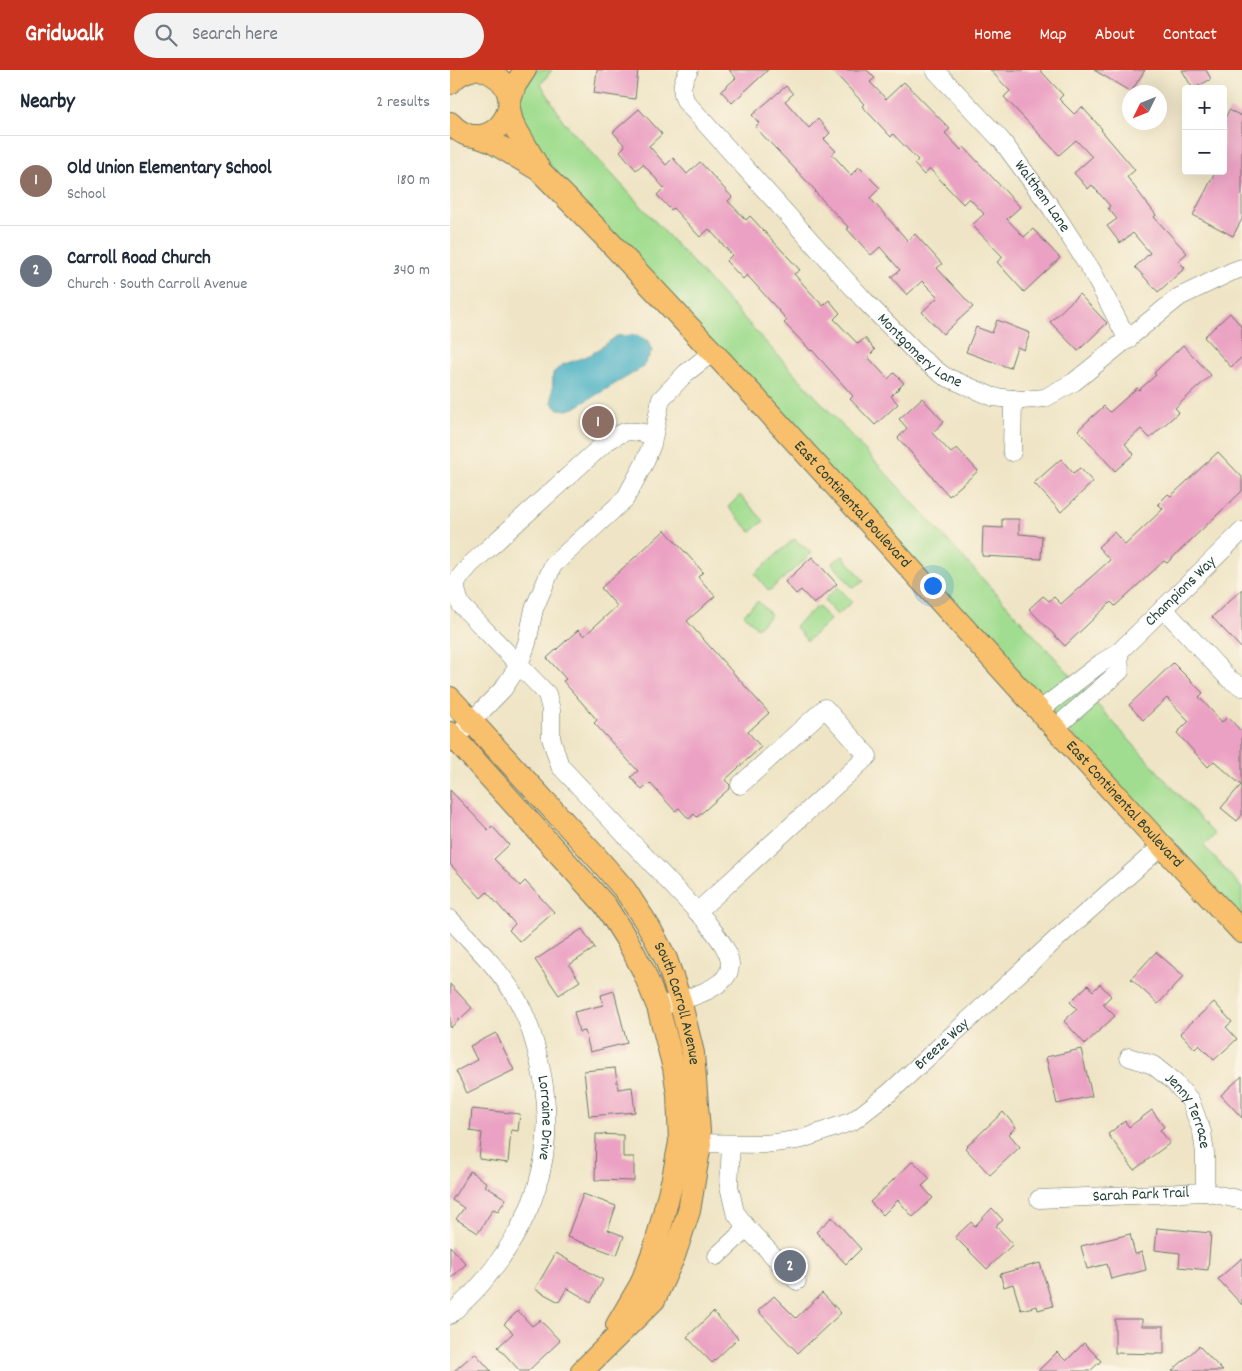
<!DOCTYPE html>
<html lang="en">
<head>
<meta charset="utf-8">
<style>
  :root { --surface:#fff; --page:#f2f2f3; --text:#1f2937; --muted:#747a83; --line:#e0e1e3; --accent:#c8321e }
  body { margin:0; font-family:Dekko,sans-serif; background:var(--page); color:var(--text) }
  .controls { position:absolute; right:15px; top:15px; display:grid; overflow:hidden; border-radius:5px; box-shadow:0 5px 20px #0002 }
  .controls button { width:45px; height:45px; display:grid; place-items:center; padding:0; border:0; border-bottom:1px solid var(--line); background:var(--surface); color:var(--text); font:25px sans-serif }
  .compass { position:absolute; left:672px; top:15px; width:45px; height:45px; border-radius:50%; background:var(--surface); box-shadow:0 5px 20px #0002; rotate:227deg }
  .you { position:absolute; left:482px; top:515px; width:18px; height:18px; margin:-12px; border:4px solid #fff; border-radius:50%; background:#1a73e8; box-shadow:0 0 0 8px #1a73e833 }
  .badge { display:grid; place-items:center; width:32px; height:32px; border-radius:50%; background:var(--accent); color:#fff; font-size:16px; font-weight:700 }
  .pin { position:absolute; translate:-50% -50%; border:2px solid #fff; box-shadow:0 1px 5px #0006 }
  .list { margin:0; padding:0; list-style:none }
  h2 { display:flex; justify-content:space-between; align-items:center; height:65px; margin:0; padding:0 20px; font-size:21px }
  h2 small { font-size:16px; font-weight:400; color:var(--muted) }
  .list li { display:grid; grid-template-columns:32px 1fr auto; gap:15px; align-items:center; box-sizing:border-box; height:90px; padding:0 20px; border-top:1px solid var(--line) }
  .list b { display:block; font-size:19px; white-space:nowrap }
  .list p { margin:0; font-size:16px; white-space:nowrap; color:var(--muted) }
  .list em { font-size:16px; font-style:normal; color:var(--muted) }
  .icon { flex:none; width:28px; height:28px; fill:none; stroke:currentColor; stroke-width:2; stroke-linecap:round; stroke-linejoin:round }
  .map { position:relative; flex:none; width:792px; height:1301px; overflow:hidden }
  header { display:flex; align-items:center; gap:30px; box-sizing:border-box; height:70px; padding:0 25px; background:var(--accent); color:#fff }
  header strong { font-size:24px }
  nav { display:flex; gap:28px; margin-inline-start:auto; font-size:18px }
  .search { width:350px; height:45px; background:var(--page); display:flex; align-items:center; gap:12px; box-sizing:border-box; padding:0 18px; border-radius:28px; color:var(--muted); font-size:19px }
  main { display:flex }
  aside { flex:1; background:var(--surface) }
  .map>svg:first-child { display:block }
  .green { fill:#a1dd90; stroke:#608d62 }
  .water { fill:#47b0c5; stroke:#33767c }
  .building { fill:#eba1c3 }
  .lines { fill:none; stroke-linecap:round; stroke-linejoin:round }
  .minor-casing { stroke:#687867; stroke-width:19 }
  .major-casing { stroke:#687867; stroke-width:24 }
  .minor { stroke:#fff; stroke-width:18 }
  .major { stroke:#f8bf6c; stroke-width:22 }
  .labels { text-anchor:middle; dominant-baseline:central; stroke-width:4; stroke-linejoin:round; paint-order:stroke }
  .street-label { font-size:16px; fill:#1f3d34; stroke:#fcf5e5 }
</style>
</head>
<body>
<header>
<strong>Gridwalk</strong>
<div class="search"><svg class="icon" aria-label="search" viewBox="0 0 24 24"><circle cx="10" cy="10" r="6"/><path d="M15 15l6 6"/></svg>Search here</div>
<nav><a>Home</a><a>Map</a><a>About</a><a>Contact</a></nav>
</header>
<main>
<aside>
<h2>Nearby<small>2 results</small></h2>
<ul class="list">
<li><span class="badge" style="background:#8d6e63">1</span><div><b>Old Union Elementary School</b><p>School</p></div><em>180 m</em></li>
<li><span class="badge" style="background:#6b7280">2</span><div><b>Carroll Road Church</b><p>Church · South Carroll Avenue</p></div><em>340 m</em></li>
</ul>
</aside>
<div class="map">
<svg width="792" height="1301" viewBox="0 0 792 1301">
  <rect width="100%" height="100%" fill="#fcf5e5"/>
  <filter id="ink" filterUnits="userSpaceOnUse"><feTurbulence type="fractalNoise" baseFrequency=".02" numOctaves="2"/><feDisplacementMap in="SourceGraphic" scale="10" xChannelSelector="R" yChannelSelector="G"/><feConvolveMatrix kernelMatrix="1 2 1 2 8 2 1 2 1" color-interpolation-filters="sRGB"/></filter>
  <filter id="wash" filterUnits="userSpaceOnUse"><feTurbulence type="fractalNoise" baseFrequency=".0096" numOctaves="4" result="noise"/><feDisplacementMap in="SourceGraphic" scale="20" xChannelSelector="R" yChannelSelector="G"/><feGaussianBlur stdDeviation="1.12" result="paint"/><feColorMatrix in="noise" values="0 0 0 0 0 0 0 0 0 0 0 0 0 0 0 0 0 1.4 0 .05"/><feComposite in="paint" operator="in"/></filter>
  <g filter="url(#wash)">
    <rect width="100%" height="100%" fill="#efe5c6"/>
    <path class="green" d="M81 0H102L91 14 114 52 607 590 765 765 754 776 792 818V848L82 78 66 31Z
      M290 425 314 451 301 462 278 437Z
      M344 469 362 483 319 521 305 504Z
      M393 486 414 511 403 518 382 493Z
      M388 517 402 532 387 545 374 530Z
      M308 531 321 545 307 558 294 544Z
      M368 536 380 550 357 571 345 556Z"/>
    <path class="water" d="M187 265 198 271 202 281 192 298 124 338 118 340 108 339 102 333 103 303 112 295 140 285 167 266Z"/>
    <g id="blocks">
      <path class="building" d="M147 0H188L185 29 144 23Z
        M279 0H318L282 33 271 21 286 8Z
        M382 0H417L425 8 420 12 436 29 454 12 500 59 495 63 511 80 514 77 570 137 557 149 574 167 583 159 610 188 574 222 547 192 553 187 522 155 534 144 519 128 513 134 480 99 474 105 464 94 468 90 443 64 441 67 412 36 414 34Z
        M540 0H590L613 25 609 29 624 44 632 37 652 59 651 60 685 100 677 107 706 145 704 147 737 183 728 191 735 198 708 222 685 197 700 183 683 163 670 173 657 156 667 149 658 138 660 136 642 115 638 119 624 103 642 87 626 70 609 85 554 27 560 21Z
        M644 0H695L681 22Z
        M732 0H756L761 9 743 19Z
        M336 16 343 24 335 31 359 58 368 49 380 63 374 69 386 81 382 84 401 105 409 97 430 118 420 128 458 171 465 164 492 194 487 198 523 237 493 264 472 242 488 227 472 211 457 225 441 207 450 200 430 177 421 185 397 159 399 158 365 122 366 121 305 57 309 53 302 45Z
        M189 39 212 64 199 76 216 95 223 88 237 104 250 92 282 127 278 131 296 150 300 146 350 200 344 204 373 236 379 230 390 243 384 249 408 274 415 268 425 280 418 287 438 309 444 303 454 313 441 326 448 334 425 355 400 329 403 326 362 280 361 281 334 253 337 250 297 205 293 209 276 191 282 185 259 159 250 167 223 138 221 140 207 125 214 118 193 94 186 100 170 81 175 76 163 62Z
        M779 40 792 46V149L783 166 743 145 766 101H773V53Z
        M629 224 657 253 628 281 600 252Z
        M780 243 792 257V287L781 297 754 267Z
        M547 250 580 263 574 280 567 277 560 298 516 282 526 257 542 263Z
        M733 275 761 305 725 338 729 342 700 368 691 359 675 374 684 384 665 401 628 360 654 336 660 342 687 318 689 320 706 305 704 303Z
        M472 328 494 352 482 363 501 383 507 378 528 401 499 426 448 368 457 358 449 349Z
        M768 382 792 407V421L717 493 714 491 665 536 661 532 615 576 579 539 593 526 599 531 604 527 611 534 660 490 648 477 664 462 675 475 713 439 708 434 718 424 721 426Z
        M611 389 623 403 630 398 643 412 611 442 584 413Z
        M552 449H569V464L592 466 591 489 532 486 533 457 552 458Z
        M215 460 253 502 248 507 265 526 237 551 319 643 298 662 311 677 275 710 280 715V718L247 747 244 744 239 749 229 738 225 741 200 713 192 720 181 707 188 701 144 653 147 650 113 611 116 609 97 588 128 560 134 566 167 536 151 518Z
        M362 487 387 514 364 534 351 520 346 524 335 512Z
        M792 519V579L762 547Z
        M723 593 753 623 749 627 772 652 778 647 792 662V745L787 751 771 738 791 715 764 691 758 697 727 663 739 651 717 628 693 650 679 635Z
        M0 720 38 760 42 756 59 775 44 789 70 816 75 811 104 842 70 872 59 860 65 854 37 822 31 828 0 794Z
        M132 859 145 878 119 895 130 911 109 925 85 890Z
        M706 882 734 906 708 934 681 909Z
        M0 914 22 938 0 958Z
        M650 914 661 926 653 934 665 946 635 974 614 951 627 939 620 932 638 915 643 921Z
        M164 921 177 973 140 982 135 961 129 962 124 942 153 935 151 925Z
        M764 932 782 952 776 957 787 969 764 990 749 975 745 979 730 963Z
        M46 963 64 1000 17 1023 6 1001 27 990 20 976Z
        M631 979 642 1026 607 1034 596 987Z
        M165 998 168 1019 182 1017 185 1042 139 1046 134 1001Z
        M792 1006V1048L771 1025Z
        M22 1039 70 1044 68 1061 61 1060 58 1093 29 1089 32 1063 20 1061Z
        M702 1040 714 1057 710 1060 720 1073 684 1100 658 1064 675 1051 679 1057Z
        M553 1042 566 1057 559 1064 570 1077 540 1105 515 1078Z
        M146 1064 173 1065V1087H184V1111L145 1110Z
        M463 1091 480 1109 472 1116 483 1128 463 1147 448 1130 433 1145 420 1132Z
        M20 1101 37 1113 35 1116 56 1129 48 1141 43 1139 28 1163 6 1149 14 1138 2 1130Z
        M133 1124 166 1136 158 1160 174 1166 167 1185 117 1167Z
        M542 1138 553 1150 546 1156 563 1174 537 1199 505 1167 521 1152 525 1156Z
        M382 1147 411 1179 396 1194 366 1162Z
        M707 1158 761 1163 758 1200 729 1197 730 1183 705 1180Z
        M680 1164 685 1184 692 1182 696 1200 661 1209 657 1194 637 1199 631 1176Z
        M0 1176 16 1194 0 1209Z
        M106 1183 153 1210 141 1232 117 1218 109 1232 85 1219Z
        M792 1188V1235L768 1209Z
        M590 1193 603 1236 588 1240 587 1236 571 1240 563 1214 554 1217 550 1204Z
        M372 1223 391 1243 348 1283 308 1241 324 1226 346 1248Z
        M68 1241 82 1256 90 1250 110 1271 78 1301H70L48 1277 63 1263 54 1254Z
        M263 1242 288 1268 262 1293 237 1267Z
        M665 1249H692V1256H714V1284L665 1283Z
        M634 1273 651 1291 640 1301H588L607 1282 616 1291Z
        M749 1276 773 1301H722Z
        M25 1283 41 1301H4Z"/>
    </g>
  </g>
  <g filter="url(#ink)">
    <use href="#blocks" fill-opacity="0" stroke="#687867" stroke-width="1"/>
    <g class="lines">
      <defs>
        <g id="minor">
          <path id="s1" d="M239 0C232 11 230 20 236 32L414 230 471 288 494 306 543 327 572 330 595 328 624 312 729 227 781 202 792 198"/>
          <path id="s2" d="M485 0 552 71 602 139 642 201 678 270"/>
          <path d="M203 365C178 360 178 358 156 372L21 494C5 513 2 511 11 535L97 624 101 640V668L110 696 256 851C264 863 280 879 280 895 280 918 236 929 218 934"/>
          <path d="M562 382 563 329"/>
          <path d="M713 538 779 609 792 617"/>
          <path id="s3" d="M589 641 651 593 669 582 792 461"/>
          <path d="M605 658 670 601 669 582"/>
          <path d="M13 660 53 619 69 595 77 573 84 539 103 495 175 429 194 394 202 374 211 329 236 303 263 282"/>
          <path d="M247 842 418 686 375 638 290 715"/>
          <path id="s4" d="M0 849C24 875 51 900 68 931 81 954 88 983 93 1010 106 1090 83 1151 32 1213 23 1224 11 1234 0 1245"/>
          <path id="s5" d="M679 987 703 995 724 1012 740 1030 752 1062 755 1083V1122"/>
          <path id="s6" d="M238 1073 314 1074 333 1072 352 1069 403 1051 439 1023 613 863 712 776"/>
          <path id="s7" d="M589 1129 755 1122 792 1130"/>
          <path d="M297 1158 347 1211"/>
          <path d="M267 1186 297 1158 285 1142 279 1116 281 1074"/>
        </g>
        <g id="major">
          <path d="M0 13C6 6 12 2 21 0"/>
          <path d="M60 30 65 15 75 0"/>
          <path d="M59 39 62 52 88 97"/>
          <path d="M0 53C41 97 91 20 33 0"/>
          <path id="s8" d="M26 66 42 72 89 100 154 166 303 325 712 776 792 862"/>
          <path id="s9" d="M0 628 149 790 175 820 199 857 216 889 230 930 243 983 250 1074 239 1141 224 1186 204 1230 132 1301"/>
          <path d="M0 663 155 835 177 870 193 900 208 937 224 998 228 1024 230 1072 223 1108 206 1174 191 1214 167 1255"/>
        </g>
      </defs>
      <use href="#minor" class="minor-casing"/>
      <use href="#major" class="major-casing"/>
      <use href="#minor" class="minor"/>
      <use href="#major" class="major"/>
    </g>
  </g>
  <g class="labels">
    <g class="street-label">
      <text stroke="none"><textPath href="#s2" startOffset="166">Walthem Lane</textPath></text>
      <text stroke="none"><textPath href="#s1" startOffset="376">Montgomery Lane</textPath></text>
      <text stroke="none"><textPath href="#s8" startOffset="530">East Continental Boulevard</textPath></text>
      <text stroke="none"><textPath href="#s3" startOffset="186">Champions Way</textPath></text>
      <text stroke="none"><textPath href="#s8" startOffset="935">East Continental Boulevard</textPath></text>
      <text stroke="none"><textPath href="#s9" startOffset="386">South Carroll Avenue</textPath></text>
      <text stroke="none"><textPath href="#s6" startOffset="286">Breeze Way</textPath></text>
      <text stroke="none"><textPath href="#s5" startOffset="85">Jenny Terrace</textPath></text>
      <text stroke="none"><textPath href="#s4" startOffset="228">Lorraine Drive</textPath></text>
      <text stroke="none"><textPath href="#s7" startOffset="102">Sarah Park Trail</textPath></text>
    </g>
  </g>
</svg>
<div class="controls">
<button>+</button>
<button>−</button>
</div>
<svg class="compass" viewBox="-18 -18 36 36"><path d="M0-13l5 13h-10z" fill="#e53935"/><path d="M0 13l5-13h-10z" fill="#747a83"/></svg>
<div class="you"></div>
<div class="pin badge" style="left:148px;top:352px;background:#8d6e63">1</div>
<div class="pin badge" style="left:340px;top:1196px;background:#6b7280">2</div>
</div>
</main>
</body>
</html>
